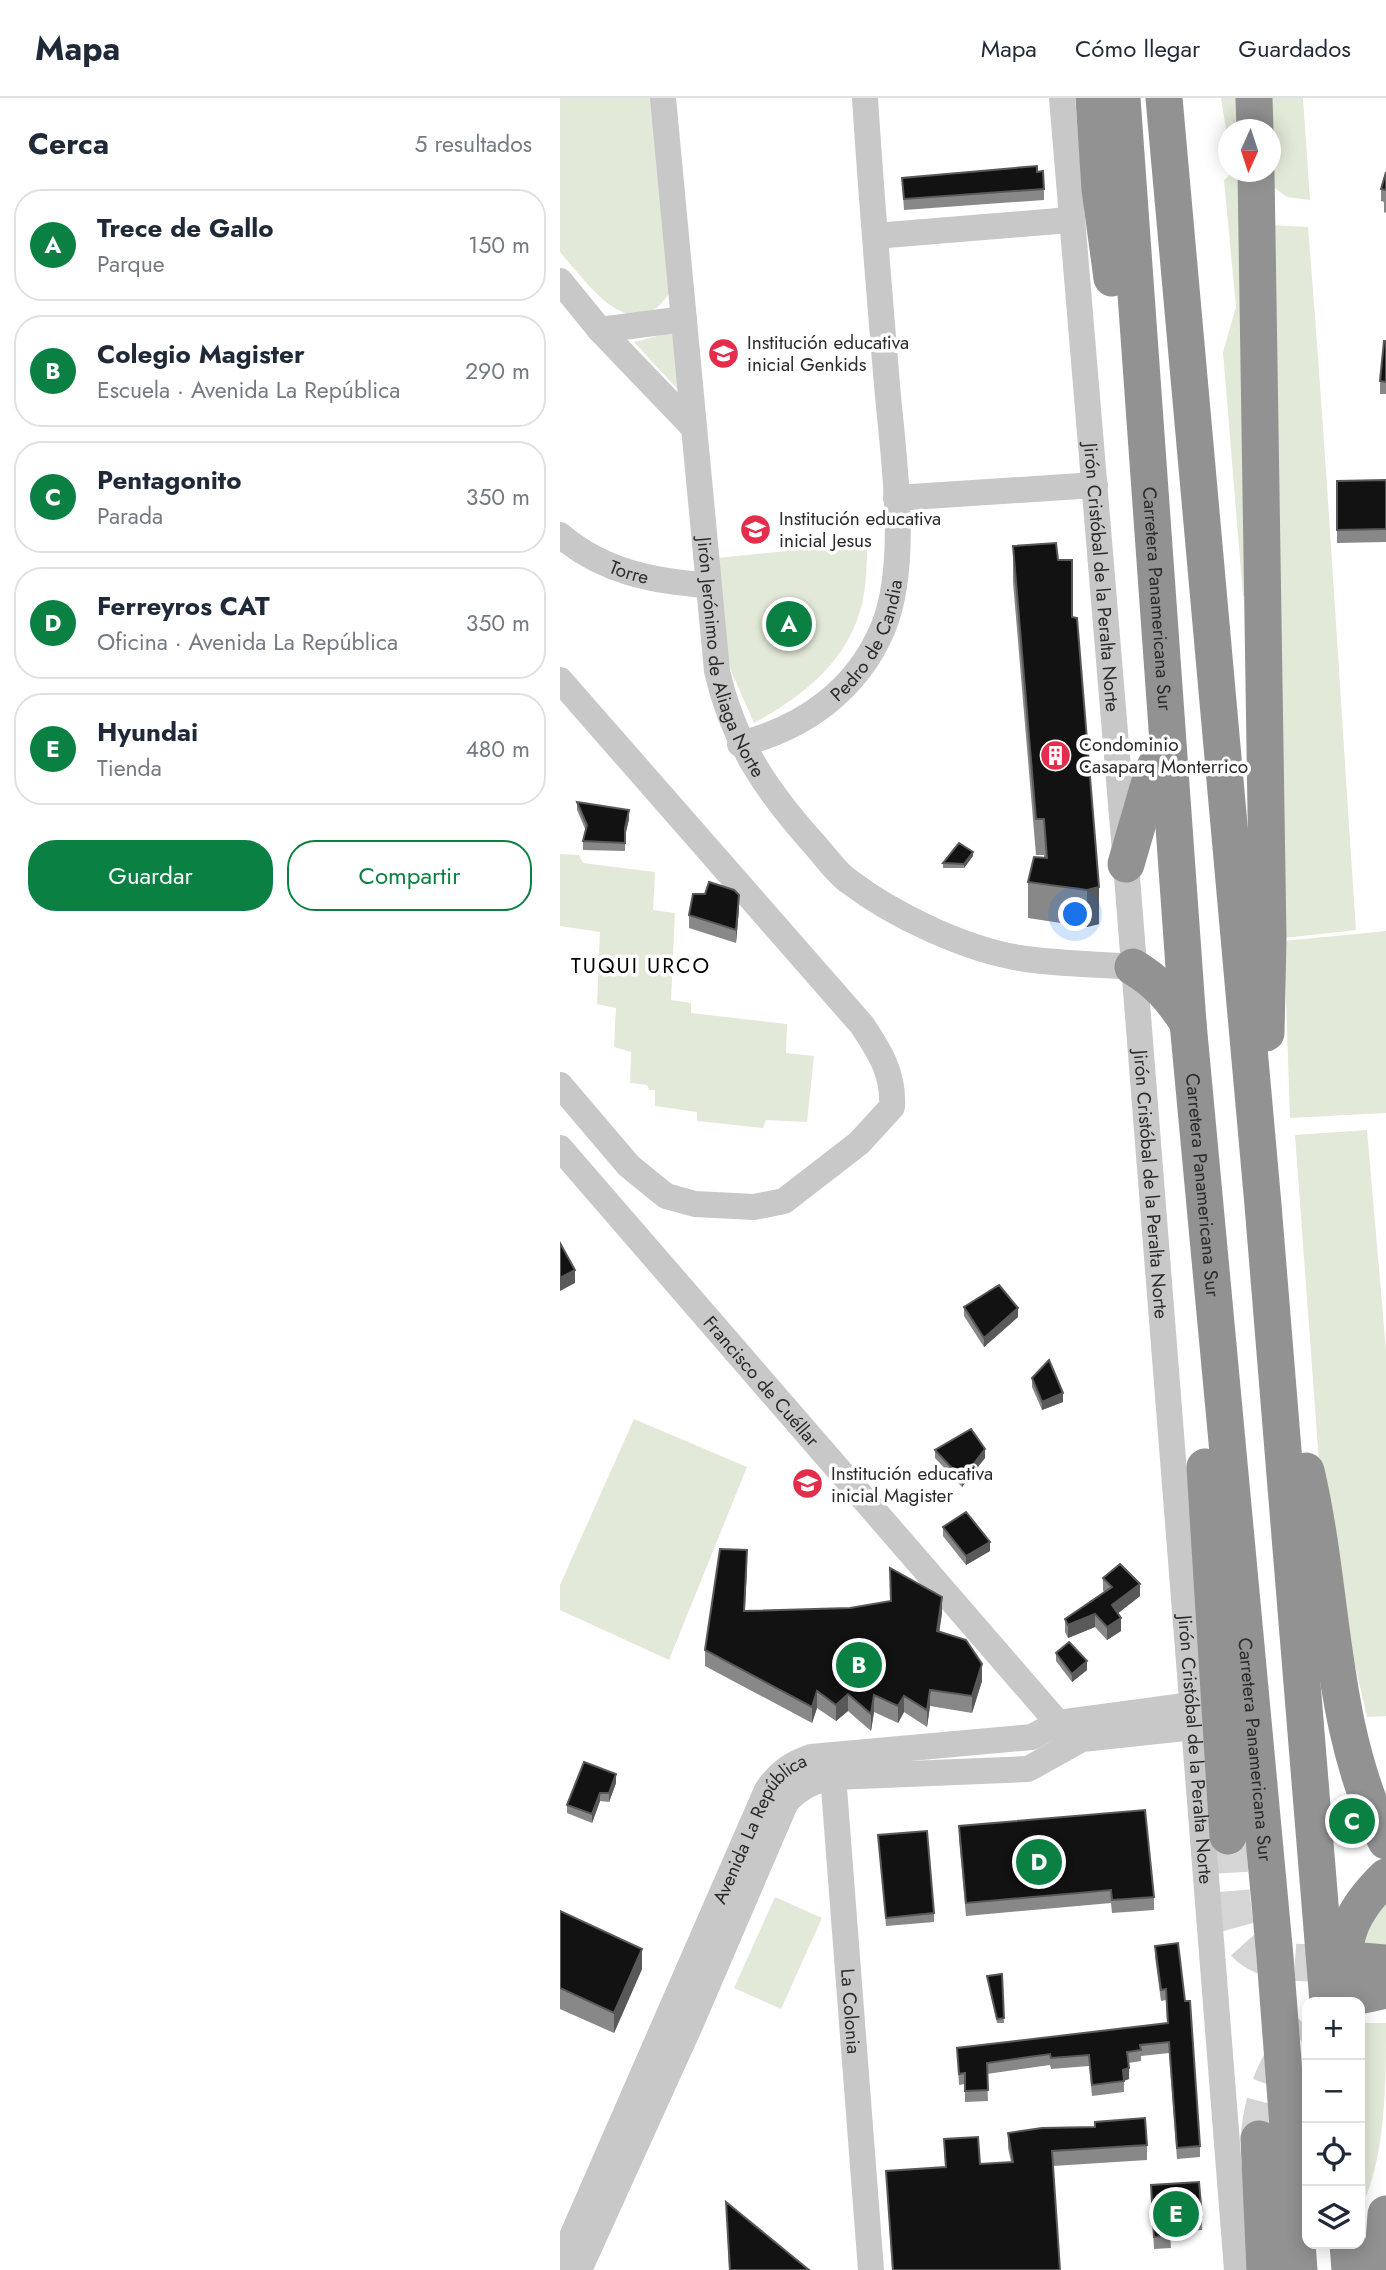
<!DOCTYPE html>
<html lang="es">
<head>
<meta charset="utf-8">
<style>
  :root { --surface:#fff; --page:#f6f6f7; --text:#1f2937; --muted:#747a83; --line:#e0e1e3; --accent:#0b8043 }
  body { margin:0; font-family:Jost,sans-serif; background:var(--page); color:var(--text) }
  .controls { position:absolute; right:21px; bottom:21px; display:grid; overflow:hidden; border-radius:14px; box-shadow:0 4px 18px #0003 }
  .controls button { width:63px; height:63px; display:grid; place-items:center; padding:0; border:0; border-bottom:2px solid var(--line); background:var(--surface); color:var(--text); font:35px sans-serif }
  .compass { position:absolute; left:658px; top:21px; width:63px; height:63px; border-radius:50%; background:var(--surface); box-shadow:0 4px 18px #0003; rotate:183deg }
  .you { position:absolute; left:516px; top:817px; width:24px; height:24px; margin:-18px; border:5px solid #fff; border-radius:50%; background:#1a73e8; box-shadow:0 0 0 10px #1a73e833 }
  .badge { display:grid; place-items:center; width:46px; height:46px; border-radius:50%; background:var(--accent); color:#fff; font-size:23px; font-weight:700 }
  .pin { position:absolute; translate:-50% -50%; border:4px solid #fff; box-shadow:0 2px 7px #0006 }
  .list { margin:0; padding:0; list-style:none }
  h2 { display:flex; justify-content:space-between; align-items:center; height:91px; margin:0; padding:0 28px; font-size:30px }
  h2 small { font-size:23px; font-weight:400; color:var(--muted) }
  .list li { display:grid; grid-template-columns:46px 1fr auto; gap:21px; align-items:center; box-sizing:border-box; height:112px; margin:0 14px 14px; padding:0 14px; border:2px solid var(--line); border-radius:28px }
  .list b { display:block; font-size:26px; white-space:nowrap }
  .list p { margin:0; font-size:23px; white-space:nowrap; color:var(--muted) }
  .list em { font-size:23px; font-style:normal; color:var(--muted) }
  .actions { display:flex; gap:14px; padding:21px 28px }
  .actions a { flex:1; padding:16px 0; border:2px solid var(--accent); border-radius:28px; text-align:center; font-size:24px; color:var(--accent) }
  .actions .main { background:var(--accent); color:#fff }
  .icon { flex:none; width:38px; height:38px; fill:none; stroke:currentColor; stroke-width:2; stroke-linecap:round; stroke-linejoin:round }
  .map { position:relative; flex:none; width:826px; height:2172px; overflow:hidden }
  header { display:flex; align-items:center; gap:42px; box-sizing:border-box; height:98px; padding:0 35px; background:var(--surface); border-bottom:2px solid var(--line) }
  header strong { font-size:33px }
  nav { display:flex; gap:38px; margin-inline-start:auto; font-size:24px }
  main { display:flex }
  aside { flex:1; background:var(--surface) }
  .map>svg:first-child { display:block }
  .green { fill:#e3e9d8 }
  .lines { fill:none; stroke-linecap:round; stroke-linejoin:round }
  .highway-tunnel { stroke:#d5d5d5; stroke-width:37; stroke-dasharray:37 18; stroke-linecap:butt }
  .minor { stroke:#c8c8c8; stroke-width:26 }
  .highway { stroke:#929292; stroke-width:37 }
  .wall { fill:#888 }
  .shaded-wall { fill:#595959 }
  .building { fill:#121212; stroke:#595959; stroke-width:2 }
  .labels { text-anchor:middle; dominant-baseline:central; stroke-width:7; stroke-linejoin:round; paint-order:stroke }
  .poi-label { font-size:19px; fill:#2b2b2b; stroke:#fff; text-anchor:start }
  .street-label { font-size:19px; fill:#2b2b2b; stroke:#fff }
  .neighbourhood-label { font-size:21px; letter-spacing:2px; fill:#000; stroke:#fff }
</style>
</head>
<body>
<header>
<strong>Mapa</strong>
<nav><a>Mapa</a><a>Cómo llegar</a><a>Guardados</a></nav>
</header>
<main>
<aside>
<h2>Cerca<small>5 resultados</small></h2>
<ul class="list">
<li><span class="badge">A</span><div><b>Trece de Gallo</b><p>Parque</p></div><em>150 m</em></li>
<li><span class="badge">B</span><div><b>Colegio Magister</b><p>Escuela · Avenida La República</p></div><em>290 m</em></li>
<li><span class="badge">C</span><div><b>Pentagonito</b><p>Parada</p></div><em>350 m</em></li>
<li><span class="badge">D</span><div><b>Ferreyros CAT</b><p>Oficina · Avenida La República</p></div><em>350 m</em></li>
<li><span class="badge">E</span><div><b>Hyundai</b><p>Tienda</p></div><em>480 m</em></li>
</ul>
<div class="actions"><a class="main">Guardar</a><a>Compartir</a></div>
</aside>
<div class="map">
<svg width="826" height="2172" viewBox="0 0 826 2172">
  <rect width="100%" height="100%" fill="#fff"/>
  <path class="green" d="M0 0H98L116 185C76 256 33 192 0 154Z
    M661 0H684L685 31 668 32V44Z
    M704 0H743L750 102 727 99 704 82C719 62 709 24 704 0Z
    M673 74H688V498H683L663 254 676 209 664 82Z
    M708 127 748 129C767 363 780 598 796 832L724 840Z
    M116 233 123 297 74 244Z
    M308 445C306 466 307 490 301 510 286 565 242 599 194 625L169 568 156 460Z
    M0 756 19 757 23 765 95 774 93 812 115 815 111 902 131 905V915L227 926 226 955 254 958 247 1024 206 1022 203 1030 137 1023V1014L95 1008V992H89L87 987 70 985 71 954 54 949 56 910 37 906 40 834 0 828Z
    M826 833V1015L730 1020 724 843Z
    M807 1032 826 1252V1618L807 1619 764 1432 735 1037Z
    M74 1321 187 1369 109 1562 0 1512V1487Z
    M826 1797V1851L801 1850 800 1840Z
    M215 1799 262 1820 221 1911 174 1890Z
    M800 1925H826C826 1981 826 2048 806 2099Z"/>
  <g class="lines">
    <path class="highway-tunnel" d="M668 1738C669 1758 671 1821 678 1835 696 1874 762 1864 797 1863
      M699 2041C702 2000 717 1959 747 1929"/>
    <g class="minor">
      <path id="s1" d="M103 0 157 573C173 644 207 694 255 747 265 758 275 773 287 782 334 818 408 853 466 861 501 866 538 866 573 869"/>
      <path id="s2" d="M502 0 566 766 677 2172"/>
      <path d="M315 138 510 122"/>
      <path d="M0 183 40 232 133 329"/>
      <path d="M40 232 124 221"/>
      <path d="M336 400 535 387"/>
      <path id="s3" d="M0 437C42 473 94 484 148 487"/>
      <path d="M0 582 302 927C320 954 334 976 332 1009L299 1045 224 1103 194 1109 135 1106 106 1098 69 1068 0 987"/>
      <path id="s4" d="M180 646C244 630 297 592 323 530 350 465 333 357 327 287 319 191 311 96 305 0"/>
      <path id="s5" d="M0 1050 498 1625 506 1639"/>
      <path id="s6" d="M272 1664 311 2172"/>
      <path id="s7" d="M0 2166 207 1692C219 1674 231 1666 251 1659L472 1639 498 1625 632 1607"/>
      <path d="M19 2172 132 1923 226 1704C241 1688 253 1683 274 1679L468 1671 522 1641 634 1629"/>
    </g>
    <g class="highway">
      <path d="M534 0 540 91 552 180"/>
      <path id="s8" d="M562 0 628 925 715 1859 739 2172"/>
      <path d="M604 0 703 1107 768 1904"/>
      <path d="M694 0 695 32"/>
      <path d="M696 74 708 841 706 935"/>
      <path d="M566 766 593 673 605 650"/>
      <path d="M573 869C598 884 612 900 628 925"/>
      <path d="M645 1369 668 1738"/>
      <path d="M746 1373C775 1496 768 1628 826 1743"/>
      <path d="M802 1863 826 1865"/>
      <path d="M779 1879C786 1833 791 1813 826 1779"/>
      <path d="M799 1898 826 1892"/>
      <path d="M699 2041 705 2172"/>
      <path d="M788 2146 790 2172"/>
      <path d="M822 2172 826 2116"/>
    </g>
  </g>
  <path class="wall" d="M477 74 484 91V102L344 112 342 80Z
    M826 74V115L824 114V104L821 103V91Z
    M826 243V296H820V283Z
    M826 382V444L777 445V383Z
    M453 448 498 462 512 519 539 826 527 829 468 820V784L484 760V757H476L453 484Z
    M17 704 69 721 65 737V753L23 752V743L26 733 17 712Z
    M413 758 404 770H383V765Z
    M145 796 179 810 176 845 129 830V817Z
    M404 1209 458 1219 424 1249 404 1218Z
    M472 1280 503 1304 482 1312 472 1289Z
    M375 1352 425 1360 402 1389 375 1360Z
    M383 1429 430 1453 406 1467 383 1438Z
    M187 1468 184 1513 290 1510 331 1503 330 1470 382 1515 379 1534 422 1583 412 1615 370 1608 367 1629 344 1614 338 1625 314 1614 311 1633 288 1613 276 1623 257 1610 252 1625 145 1568V1552Z
    M543 1480 580 1498 558 1515 561 1533 547 1542 535 1529 508 1540 505 1534V1521L544 1494 543 1492Z
    M496 1555 527 1572 512 1584 496 1563Z
    M56 1685 49 1704 40 1703 32 1725 7 1715V1707Z
    M399 1728 594 1799V1812L552 1815 551 1805 406 1818 399 1741Z
    M318 1737 374 1815V1824L326 1828Z
    M0 1813 82 1871 54 1935 0 1911Z
    M618 1845 640 2048V2059L617 2061 609 1955 581 1958V1963L568 1965 569 1981 564 1983V1994L532 1998 529 1968 491 1971 490 1967 427 1976 428 2003 405 2004V1986L399 1987 397 1950 607 1925 606 1902 601 1903 595 1859V1848Z
    M442 1876 444 1925H437L427 1878Z
    M448 2035 587 2047V2062L493 2068 500 2172H332L326 2073 385 2069 384 2041 420 2066 451 2064 448 2050Z
    M591 2087 642 2119V2132L610 2134 611 2150 594 2151Z
    M166 2104 249 2172H169Z"/>
  <path class="shaded-wall" d="M69 712V721L65 739V730Z
    M413 754V758L404 770V766Z
    M539 789V826L527 829V792Z
    M179 797V810L176 845V832Z
    M15 1172V1185L0 1193V1180Z
    M458 1210V1219L424 1249V1240Z
    M503 1295V1304L482 1312V1304Z
    M425 1351V1360L402 1389V1381Z
    M430 1444V1453L406 1467V1458Z
    M187 1452V1468L184 1530V1513Z
    M580 1486V1498L552 1520V1507Z
    M382 1499V1515L377 1550V1533Z
    M535 1516V1529L508 1540V1527Z
    M561 1520V1533L547 1542V1529Z
    M527 1563V1572L512 1584V1576Z
    M422 1566V1583L412 1615V1598Z
    M370 1592V1608L367 1629V1612Z
    M257 1593V1610L252 1625V1609Z
    M288 1596V1613L276 1623V1607Z
    M314 1597V1614L311 1633V1616Z
    M344 1598V1614L338 1625V1608Z
    M56 1676V1685L49 1704V1695Z
    M40 1695V1703L32 1725V1716Z
    M82 1851V1871L54 1935V1915Z
    M569 1970V1981L563 1983V1972Z"/>
  <path class="building" d="M477 68V74L483 73 484 91 344 101 342 80Z
    M826 74V92L821 91Z
    M824 243H826V284L820 283Z
    M826 382V431L777 432V383Z
    M496 445 498 462H512V519L517 520 539 789 527 792 468 784 474 759 487 760 484 721H476L453 448Z
    M17 704 69 712 65 730V745L23 743 27 727Z
    M399 745 413 754 404 766 383 765Z
    M149 784 174 792 179 797 176 832 129 817 133 796H145Z
    M0 1145 15 1172 0 1180Z
    M439 1187 458 1210 424 1240 404 1209Z
    M489 1262 503 1295 482 1304 472 1280Z
    M411 1331 425 1351 402 1381 375 1352Z
    M406 1414 430 1444 406 1458 383 1429Z
    M160 1451 187 1452 184 1513 290 1510 331 1503 330 1470 382 1499 377 1533 406 1542 422 1566 412 1598 370 1592 367 1612 344 1598 338 1608 314 1597 311 1616 288 1596 276 1607 257 1593 252 1609 145 1552Z
    M560 1466 580 1486 552 1507 561 1520 547 1529 535 1516 508 1527 505 1521 552 1489 543 1480Z
    M509 1544 527 1563 512 1576 496 1555Z
    M24 1664 56 1676 49 1695H40L32 1716 7 1707Z
    M585 1712 594 1799 552 1802 551 1792 406 1805 399 1728Z
    M367 1733 374 1815 326 1820 318 1737Z
    M0 1813 82 1851 54 1915 0 1890Z
    M618 1845 625 1903H630L640 2048 617 2050 609 1944 580 1947 581 1952 567 1954 569 1970 563 1972 564 1983 532 1987 529 1957 491 1960 490 1956 427 1965 428 1992 405 1993V1975L399 1976 397 1950 608 1925 606 1891 601 1892 595 1848Z
    M442 1876 444 1920 437 1921 427 1878Z
    M585 2020 587 2047 492 2053 500 2172H333L326 2073 386 2069 384 2041 418 2039 420 2066 453 2064 448 2035 482 2030 535 2029V2024Z
    M639 2084 642 2119 609 2122 611 2137 594 2139 591 2087Z
    M166 2104 249 2172H170Z"/>
  <defs>
    <symbol id="school-disc" viewBox="-11 -11 22 22"><circle r="9.5" fill="#e32d4a" stroke="#fff"/><path d="M0-5L7-2L0 1L-7-2ZM-4 1L0 2.5L4 1V4Q0 6-4 4Z" fill="#fff"/></symbol>
    <symbol id="building-disc" viewBox="-11 -11 22 22"><circle r="9.5" fill="#e32d4a" stroke="#fff"/><path d="M-4-6H4V6H1V3H-1V6H-4ZM-2.5-4.3h1.7v1.8h-1.7ZM.8-4.3h1.7v1.8H.8ZM-2.5-1h1.7V.8h-1.7ZM.8-1h1.7V.8H.8Z" fill="#fff"/></symbol>
  </defs>
  <g fill-rule="evenodd">
    <use href="#school-disc" x="146" y="238" width="35" height="35"/>
    <use href="#school-disc" x="178" y="414" width="35" height="35"/>
    <use href="#building-disc" x="478" y="640" width="35" height="35"/>
    <use href="#school-disc" x="230" y="1368" width="35" height="35"/>
  </g>
  <g class="labels">
    <g class="poi-label">
      <text x="187" y="244">Institución educativa<tspan x="187" dy="22">inicial Genkids</tspan></text>
      <text x="219" y="420">Institución educativa<tspan x="219" dy="22">inicial Jesus</tspan></text>
      <text x="519" y="646">Condominio<tspan x="519" dy="22">Casaparq Monterrico</tspan></text>
      <text x="271" y="1375">Institución educativa<tspan x="271" dy="22">inicial Magister</tspan></text>
    </g>
    <g class="street-label">
      <text stroke="none"><textPath href="#s3" startOffset="79">Torre</textPath></text>
      <text stroke="none"><textPath href="#s2" startOffset="481">Jirón Cristóbal de la Peralta Norte</textPath></text>
      <text stroke="none"><textPath href="#s8" startOffset="502">Carretera Panamericana Sur</textPath></text>
      <text stroke="none"><textPath href="#s4" startOffset="173">Pedro de Candia</textPath></text>
      <text stroke="none"><textPath href="#s1" startOffset="565">Jirón Jerónimo de Aliaga Norte</textPath></text>
      <text stroke="none"><textPath href="#s2" startOffset="1090">Jirón Cristóbal de la Peralta Norte</textPath></text>
      <text stroke="none"><textPath href="#s8" startOffset="1090">Carretera Panamericana Sur</textPath></text>
      <text stroke="none"><textPath href="#s5" startOffset="308">Francisco de Cuéllar</textPath></text>
      <text stroke="none"><textPath href="#s2" startOffset="1657">Jirón Cristóbal de la Peralta Norte</textPath></text>
      <text stroke="none"><textPath href="#s8" startOffset="1657">Carretera Panamericana Sur</textPath></text>
      <text stroke="none"><textPath href="#s7" startOffset="481">Avenida La República</textPath></text>
      <text stroke="none"><textPath href="#s6" startOffset="250">La Colonia</textPath></text>
    </g>
    <g class="neighbourhood-label">
      <text x="81" y="868">TUQUI URCO</text>
    </g>
  </g>
</svg>
<div class="controls">
<button>+</button>
<button>−</button>
<button><svg class="icon" aria-label="locate" viewBox="0 0 24 24"><circle cx="12" cy="12" r="6"/><path d="M12 2v4M12 18v4M2 12h4M18 12h4"/></svg></button>
<button><svg class="icon" aria-label="layers" viewBox="0 0 24 24"><path d="M12 4l9 5-9 5-9-5zM3 14l9 5 9-5"/></svg></button>
</div>
<svg class="compass" viewBox="-18 -18 36 36"><path d="M0-13l5 13h-10z" fill="#e53935"/><path d="M0 13l5-13h-10z" fill="#747a83"/></svg>
<div class="you"></div>
<div class="pin badge" style="left:229px;top:526px">A</div>
<div class="pin badge" style="left:299px;top:1567px">B</div>
<div class="pin badge" style="left:792px;top:1723px">C</div>
<div class="pin badge" style="left:479px;top:1764px">D</div>
<div class="pin badge" style="left:616px;top:2116px">E</div>
</div>
</main>
</body>
</html>
